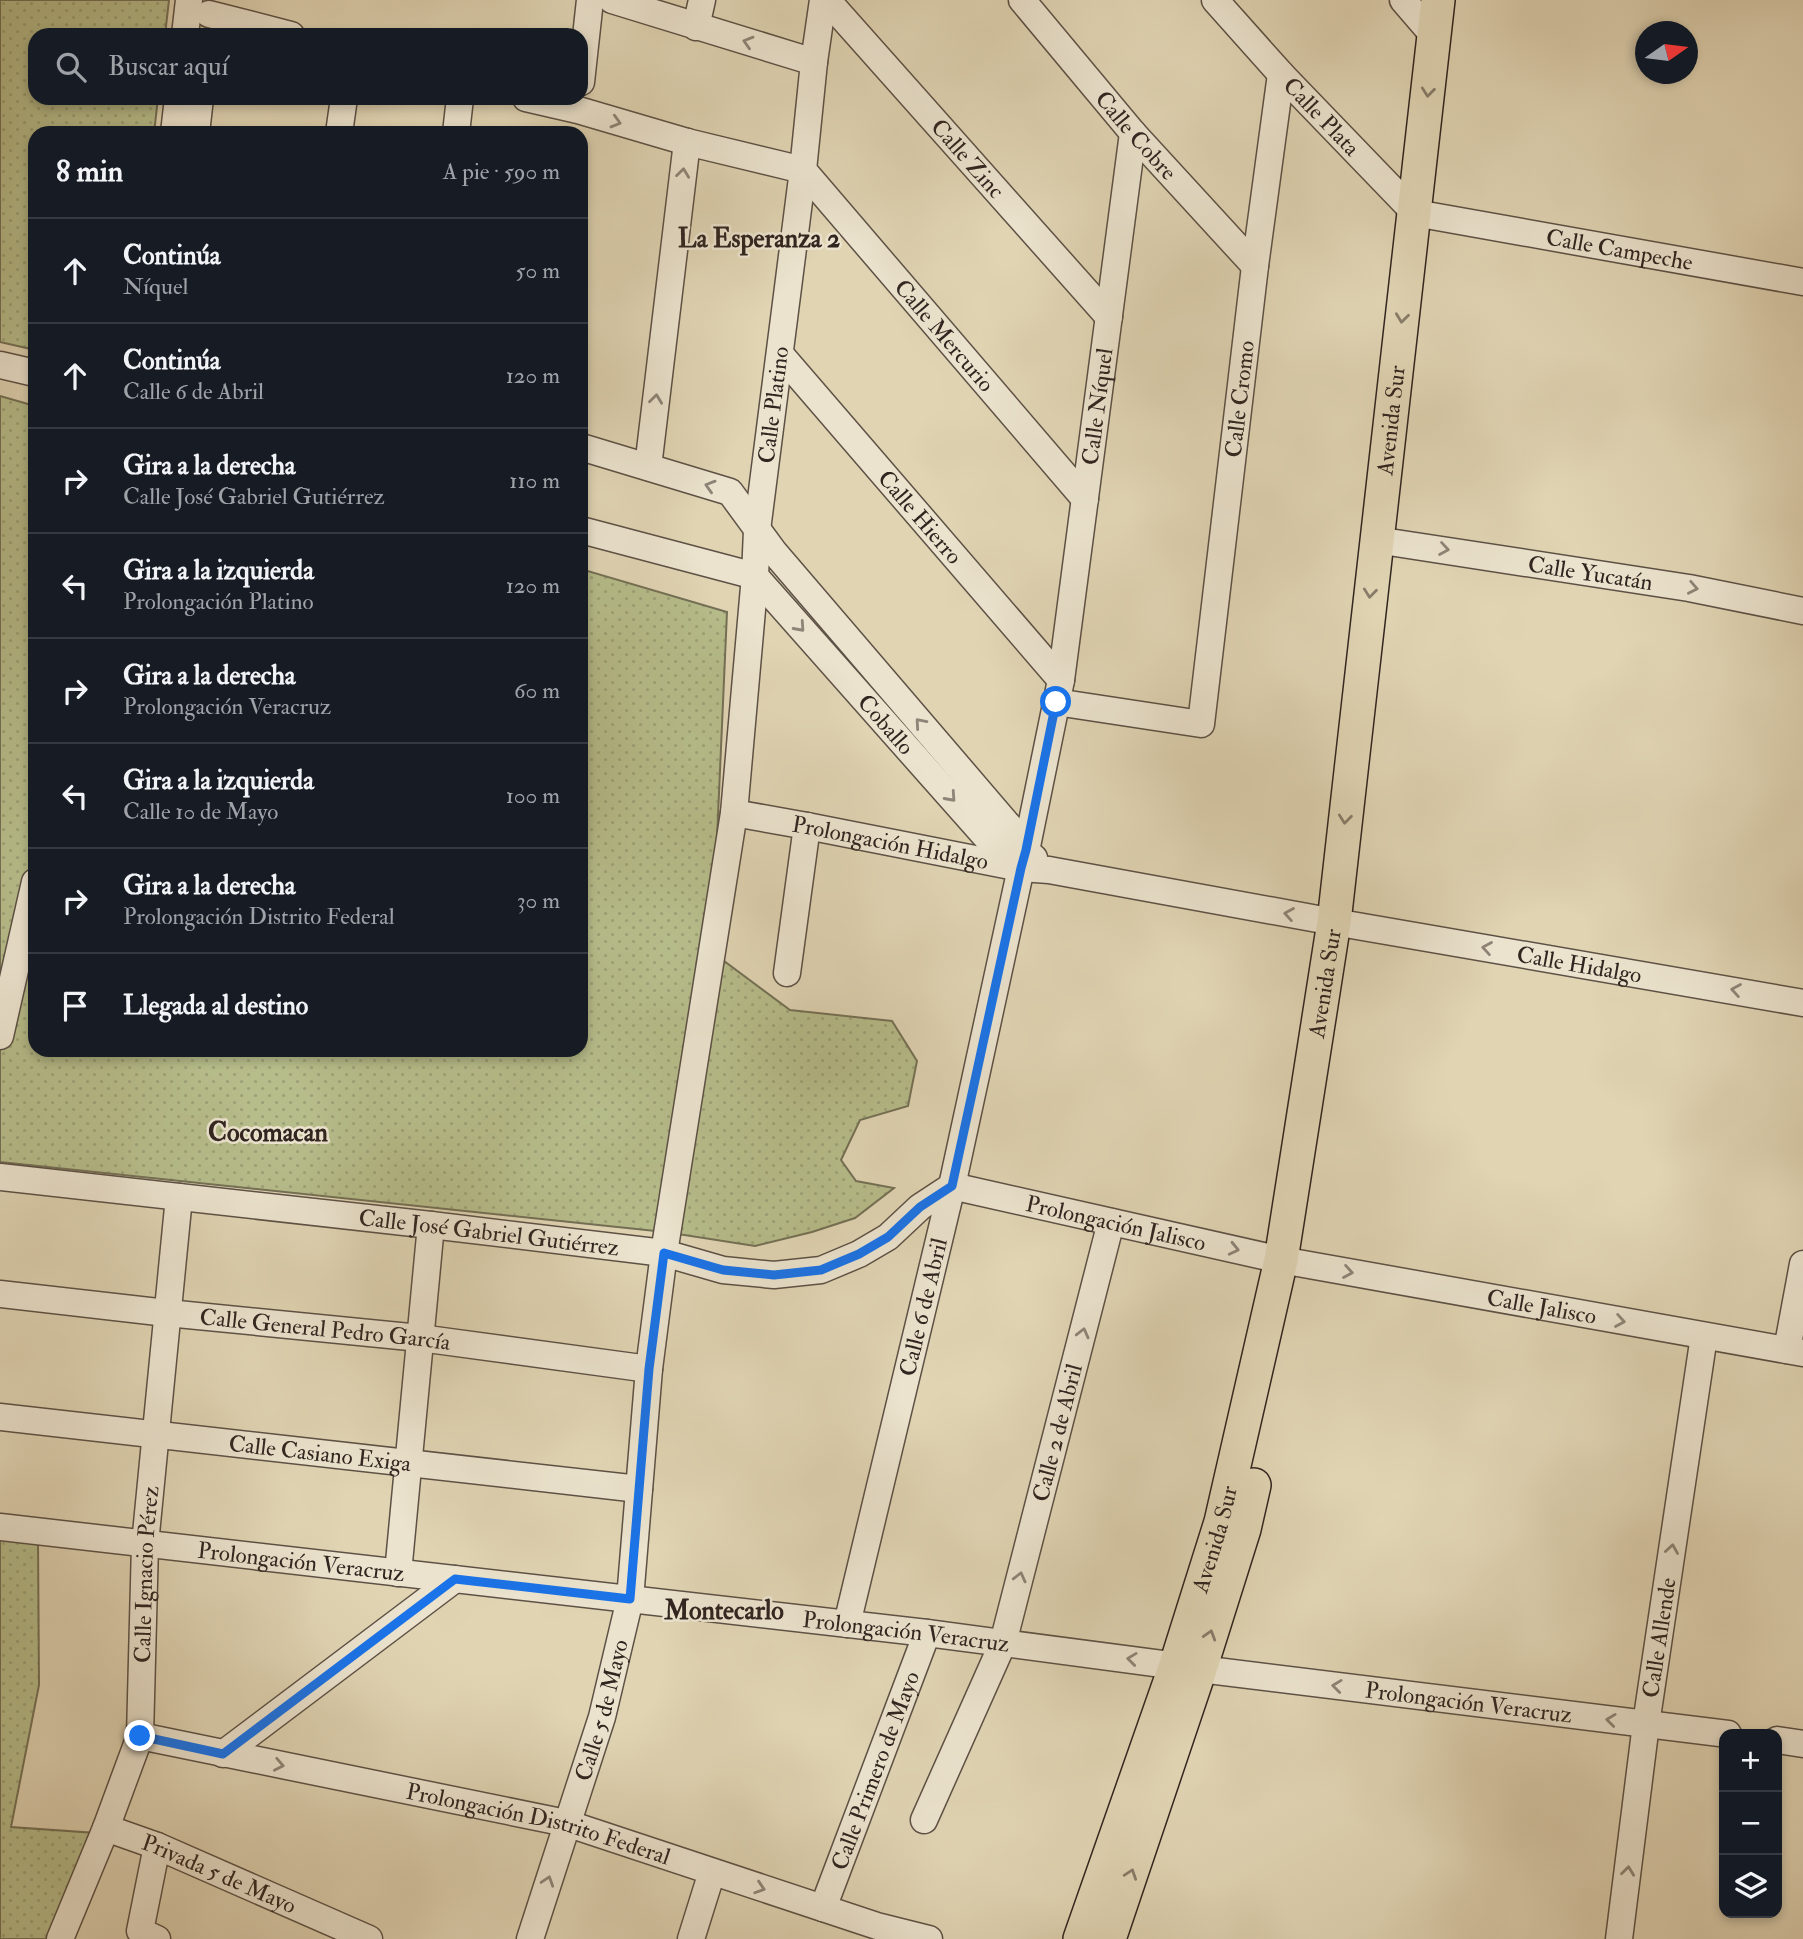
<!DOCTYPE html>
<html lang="es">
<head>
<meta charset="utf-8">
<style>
  :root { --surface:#171b24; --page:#242831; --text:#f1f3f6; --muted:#9ea1a6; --line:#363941 }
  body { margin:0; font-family:"IM FELL Double Pica",serif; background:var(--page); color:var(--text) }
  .controls { position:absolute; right:21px; bottom:21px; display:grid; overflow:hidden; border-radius:14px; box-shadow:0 4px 10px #0003 }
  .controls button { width:63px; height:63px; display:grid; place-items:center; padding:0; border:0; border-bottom:2px solid var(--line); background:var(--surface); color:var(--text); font:35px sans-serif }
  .compass { position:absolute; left:1635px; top:21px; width:63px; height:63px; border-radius:50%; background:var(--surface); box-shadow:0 4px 10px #0003; rotate:76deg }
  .stop { position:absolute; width:21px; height:21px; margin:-16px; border:5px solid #1a73e8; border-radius:50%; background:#fff }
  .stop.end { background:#1a73e8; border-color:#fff; box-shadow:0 2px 7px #0008 }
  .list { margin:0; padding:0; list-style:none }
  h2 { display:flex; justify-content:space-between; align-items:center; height:91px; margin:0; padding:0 28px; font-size:30px }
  h2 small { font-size:23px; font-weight:400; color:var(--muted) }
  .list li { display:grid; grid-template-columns:46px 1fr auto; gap:21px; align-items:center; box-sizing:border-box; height:105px; padding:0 28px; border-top:2px solid var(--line) }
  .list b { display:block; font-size:26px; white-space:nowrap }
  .list p { margin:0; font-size:23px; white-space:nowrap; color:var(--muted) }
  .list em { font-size:23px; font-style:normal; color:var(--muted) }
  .icon { flex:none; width:38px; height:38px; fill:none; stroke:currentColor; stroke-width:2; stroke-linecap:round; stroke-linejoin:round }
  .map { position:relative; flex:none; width:1803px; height:1939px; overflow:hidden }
  .search { position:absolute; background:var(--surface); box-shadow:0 4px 10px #0003; left:28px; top:28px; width:560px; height:77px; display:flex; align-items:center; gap:18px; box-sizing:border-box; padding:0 24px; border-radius:21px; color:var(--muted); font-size:26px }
  .panel { position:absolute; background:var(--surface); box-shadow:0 4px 10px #0003; left:28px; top:126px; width:560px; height:931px; border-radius:21px }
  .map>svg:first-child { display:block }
  .grass { fill:url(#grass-dots); stroke:#747055; stroke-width:2 }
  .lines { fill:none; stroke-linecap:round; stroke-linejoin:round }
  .minor-casing { stroke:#5d5145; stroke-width:29 }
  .major-casing { stroke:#312520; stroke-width:36 }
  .minor { stroke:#ebe3ce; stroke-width:26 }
  .major { stroke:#e0d4b3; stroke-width:33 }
  .oneway { stroke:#8e8477 }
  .oneway2 { stroke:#887c6a }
  .route { stroke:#1a73e8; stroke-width:9 }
  .labels { text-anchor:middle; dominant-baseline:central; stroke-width:5; stroke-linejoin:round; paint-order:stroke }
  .street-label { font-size:23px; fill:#312520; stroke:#ebe3ce }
  .quarter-label { font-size:26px; font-weight:bold; fill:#312520; stroke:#ebe3ce }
</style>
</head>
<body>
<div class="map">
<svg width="1803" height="1939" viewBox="0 0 1803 1939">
  <defs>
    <pattern id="grass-dots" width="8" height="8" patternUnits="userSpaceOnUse" patternTransform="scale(1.75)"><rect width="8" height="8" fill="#b6bc8a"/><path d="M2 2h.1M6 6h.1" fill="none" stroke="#9da177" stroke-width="1.8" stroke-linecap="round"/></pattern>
  </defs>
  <rect width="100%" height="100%" fill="#e0d4b3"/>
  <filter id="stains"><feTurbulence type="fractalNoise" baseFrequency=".00286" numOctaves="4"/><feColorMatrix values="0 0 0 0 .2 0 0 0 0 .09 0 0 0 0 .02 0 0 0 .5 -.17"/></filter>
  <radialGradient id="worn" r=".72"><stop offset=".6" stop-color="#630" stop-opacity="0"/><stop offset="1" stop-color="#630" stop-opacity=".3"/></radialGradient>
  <path class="grass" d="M0 0H169L165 35H35V98H158L154 133H35V350L0 342Z
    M0 396 35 406V1050H581V569L727 612 712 952 790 1010 892 1021 917 1061 908 1106 860 1120 841 1160 856 1181 894 1188 855 1218 812 1232 755 1246 665 1232 0 1162Z
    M0 1535 38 1540 39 1685 11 1827 96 1833 57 1939H0Z"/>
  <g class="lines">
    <defs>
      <g id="minor">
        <path d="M612 0 814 62"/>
        <path id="s1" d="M827 0 1109 317"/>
        <path id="s2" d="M1022 0 1133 133 1255 266"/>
        <path id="s3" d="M1215 0 1281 74 1415 213 1803 282"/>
        <path d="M1403 0 1434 36"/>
        <path d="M209 14 291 35"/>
        <path d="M696 27 702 0"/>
        <path d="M185 35 189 0"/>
        <path d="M581 82 590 0"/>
        <path id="s4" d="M526 98 578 110 687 142 803 170 1085 499"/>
        <path d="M174 133 178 98"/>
        <path d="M196 133 200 98"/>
        <path d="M339 133 344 98"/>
        <path d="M456 133 460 98"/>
        <path id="s5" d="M780 354 1061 680"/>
        <path d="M0 365 35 373"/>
        <path d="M581 447 730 492 774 552 1014 832 1026 851 1034 858"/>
        <path d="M648 467 687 142"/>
        <path id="s6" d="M581 530 755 576 986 837 1019 867"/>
        <path id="s7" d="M1376 540 1689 588 1803 611"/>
        <path id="s8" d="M1056 702 1201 724 1255 266 1281 74"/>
        <path id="s9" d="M734 813 807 826 1021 868 1049 870 1334 922 1803 1003"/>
        <path d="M787 973 807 826"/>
        <path d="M0 1036 35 882"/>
        <path id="s10" d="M0 1177 431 1225 664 1253 723 1270 774 1275 821 1270 859 1254 888 1237 920 1207 952 1186"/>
        <path id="s11" d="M952 1186 1281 1260 1803 1353"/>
        <path id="s12" d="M0 1294 167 1313 420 1338 649 1369"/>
        <path d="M1787 1350 1803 1264"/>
        <path id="s13" d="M0 1417 639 1489"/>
        <path id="s14" d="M0 1527 927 1633 1200 1669 1728 1734"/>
        <path d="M398 1573 431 1225"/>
        <path id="s15" d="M847 1624 952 1186 1021 868 1026 851 1061 680 1133 133"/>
        <path id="s16" d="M140 1736 566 1823 877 1926 929 1939"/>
        <path d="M1777 1740 1803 1744"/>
        <path d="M223 1754 455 1579"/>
        <path id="s17" d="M924 1820 1003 1643 1111 1222"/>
        <path id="s18" d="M106 1828 157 1846 369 1939"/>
        <path d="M157 1846 140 1931 157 1939"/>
        <path id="s19" d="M823 1908 927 1633"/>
        <path id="s20" d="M60 1939 106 1828 140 1736 145 1544 179 1197"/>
        <path id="s21" d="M530 1939 602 1717 630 1599 649 1369 664 1253 734 813 755 576 757 530 803 170 814 62 823 0"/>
        <path d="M691 1939 712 1872"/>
        <path id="s22" d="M1619 1939 1646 1724 1704 1336"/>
      </g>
      <g id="major">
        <path id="s23" d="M1080 1939 1176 1665 1221 1522 1281 1260 1334 922 1438 0"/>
        <path d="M1109 1939 1200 1669 1244 1529 1254 1485"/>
      </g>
    </defs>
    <use href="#minor" class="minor-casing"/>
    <use href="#major" class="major-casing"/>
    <use href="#minor" class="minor"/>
    <use href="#major" class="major"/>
  </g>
  <defs><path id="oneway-chevron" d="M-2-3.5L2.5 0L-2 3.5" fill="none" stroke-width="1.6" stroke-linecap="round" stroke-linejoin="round" transform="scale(1.75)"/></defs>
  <g class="oneway">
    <use href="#oneway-chevron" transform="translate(748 42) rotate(-163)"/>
    <use href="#oneway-chevron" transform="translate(616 122) rotate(16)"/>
    <use href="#oneway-chevron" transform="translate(683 173) rotate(-83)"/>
    <use href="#oneway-chevron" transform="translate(656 399) rotate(-83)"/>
    <use href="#oneway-chevron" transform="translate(710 486) rotate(-163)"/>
    <use href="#oneway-chevron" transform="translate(1444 549) rotate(9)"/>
    <use href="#oneway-chevron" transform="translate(1693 588) rotate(11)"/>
    <use href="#oneway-chevron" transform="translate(800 627) rotate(48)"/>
    <use href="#oneway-chevron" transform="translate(920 723) rotate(-131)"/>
    <use href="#oneway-chevron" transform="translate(951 797) rotate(48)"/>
    <use href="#oneway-chevron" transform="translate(1289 914) rotate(-170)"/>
    <use href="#oneway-chevron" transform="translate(1487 948) rotate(-170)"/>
    <use href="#oneway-chevron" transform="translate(1736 990) rotate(-170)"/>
    <use href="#oneway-chevron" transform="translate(1234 1249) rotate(13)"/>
    <use href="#oneway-chevron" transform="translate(1348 1272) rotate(10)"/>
    <use href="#oneway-chevron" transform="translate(1620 1321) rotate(10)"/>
    <use href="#oneway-chevron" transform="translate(1083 1333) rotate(-76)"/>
    <use href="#oneway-chevron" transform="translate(1672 1549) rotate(-81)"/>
    <use href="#oneway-chevron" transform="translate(1020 1577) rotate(-76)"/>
    <use href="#oneway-chevron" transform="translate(1132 1659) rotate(-173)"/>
    <use href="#oneway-chevron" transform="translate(1337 1686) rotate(-173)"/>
    <use href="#oneway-chevron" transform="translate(1611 1720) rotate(-173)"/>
    <use href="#oneway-chevron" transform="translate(279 1765) rotate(11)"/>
    <use href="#oneway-chevron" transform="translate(1628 1871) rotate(-83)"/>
    <use href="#oneway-chevron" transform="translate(548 1881) rotate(-72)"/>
    <use href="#oneway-chevron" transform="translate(760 1888) rotate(18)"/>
  </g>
  <g class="oneway2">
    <use href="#oneway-chevron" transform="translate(1428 92) rotate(96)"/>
    <use href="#oneway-chevron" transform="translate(1402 318) rotate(97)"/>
    <use href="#oneway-chevron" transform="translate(1370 593) rotate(96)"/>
    <use href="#oneway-chevron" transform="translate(1345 819) rotate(96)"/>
    <use href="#oneway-chevron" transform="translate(1210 1635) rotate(-73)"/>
    <use href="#oneway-chevron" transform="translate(1131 1874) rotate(-71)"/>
  </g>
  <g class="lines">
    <path class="route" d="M140 1736 223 1754 455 1579 630 1599 649 1369 664 1253 723 1270 774 1275 821 1270 859 1254 888 1237 920 1207 952 1186 1021 868 1026 850 1056 702"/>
  </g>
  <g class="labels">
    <g class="street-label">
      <text stroke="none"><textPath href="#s3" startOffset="158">Calle Plata</textPath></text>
      <text stroke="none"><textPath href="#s2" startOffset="177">Calle Cobre</textPath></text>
      <text stroke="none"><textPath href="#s1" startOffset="212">Calle Zinc</textPath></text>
      <text stroke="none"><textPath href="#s3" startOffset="500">Calle Campeche</textPath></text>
      <text stroke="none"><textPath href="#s4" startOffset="504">Calle Mercurio</textPath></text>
      <text stroke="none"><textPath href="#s8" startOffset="474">Calle Cromo</textPath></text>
      <text stroke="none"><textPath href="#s21" startOffset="1558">Calle Platino</textPath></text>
      <text stroke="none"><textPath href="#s15" startOffset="1244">Calle Níquel</textPath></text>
      <text stroke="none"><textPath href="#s23" startOffset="1556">Avenida Sur</textPath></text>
      <text stroke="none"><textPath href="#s5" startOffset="215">Calle Hierro</textPath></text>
      <text stroke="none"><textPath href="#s7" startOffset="217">Calle Yucatán</textPath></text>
      <text stroke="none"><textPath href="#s6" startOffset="378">Coballo</textPath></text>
      <text stroke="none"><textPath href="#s9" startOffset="159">Prolongación Hidalgo</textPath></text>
      <text stroke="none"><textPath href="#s9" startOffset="859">Calle Hidalgo</textPath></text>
      <text stroke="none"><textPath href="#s23" startOffset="989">Avenida Sur</textPath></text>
      <text stroke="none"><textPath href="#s11" startOffset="168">Prolongación Jalisco</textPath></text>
      <text stroke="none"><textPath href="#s10" startOffset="492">Calle José Gabriel Gutiérrez</textPath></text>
      <text stroke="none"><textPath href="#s11" startOffset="602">Calle Jalisco</textPath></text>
      <text stroke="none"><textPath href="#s15" startOffset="326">Calle 6 de Abril</textPath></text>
      <text stroke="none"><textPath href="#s12" startOffset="327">Calle General Pedro García</textPath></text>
      <text stroke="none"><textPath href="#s17" startOffset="411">Calle 2 de Abril</textPath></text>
      <text stroke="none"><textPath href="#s13" startOffset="322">Calle Casiano Exiga</textPath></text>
      <text stroke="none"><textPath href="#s23" startOffset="422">Avenida Sur</textPath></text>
      <text stroke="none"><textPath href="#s14" startOffset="303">Prolongación Veracruz</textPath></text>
      <text stroke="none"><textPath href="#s20" startOffset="380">Calle Ignacio Pérez</textPath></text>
      <text stroke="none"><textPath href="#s14" startOffset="912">Prolongación Veracruz</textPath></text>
      <text stroke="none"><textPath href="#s22" startOffset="304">Calle Allende</textPath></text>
      <text stroke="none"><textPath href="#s14" startOffset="1479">Prolongación Veracruz</textPath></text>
      <text stroke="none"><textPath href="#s21" startOffset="240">Calle 5 de Mayo</textPath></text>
      <text stroke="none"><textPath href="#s19" startOffset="147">Calle Primero de Mayo</textPath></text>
      <text stroke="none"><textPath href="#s16" startOffset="408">Prolongación Distrito Federal</textPath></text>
      <text stroke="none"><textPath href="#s18" startOffset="122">Privada 5 de Mayo</textPath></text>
    </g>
    <g class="quarter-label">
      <text x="759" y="239">La Esperanza 2</text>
      <text x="268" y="1133">Cocomacan</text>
      <text x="724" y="1611">Montecarlo</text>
    </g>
  </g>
  <rect width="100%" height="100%" filter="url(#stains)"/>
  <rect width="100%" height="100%" fill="url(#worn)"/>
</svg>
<div class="controls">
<button>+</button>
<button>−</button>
<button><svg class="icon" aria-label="layers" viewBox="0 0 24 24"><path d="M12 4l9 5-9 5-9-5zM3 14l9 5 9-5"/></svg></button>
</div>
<svg class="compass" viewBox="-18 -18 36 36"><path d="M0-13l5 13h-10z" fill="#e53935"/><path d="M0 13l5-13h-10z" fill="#9ea1a6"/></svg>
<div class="stop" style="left:1056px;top:702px"></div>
<div class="stop end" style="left:140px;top:1736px"></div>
<div class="search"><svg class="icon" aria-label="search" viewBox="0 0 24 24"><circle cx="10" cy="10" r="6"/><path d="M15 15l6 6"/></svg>Buscar aquí</div>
<section class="panel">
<h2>8 min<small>A pie · 590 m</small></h2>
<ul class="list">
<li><svg class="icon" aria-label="ahead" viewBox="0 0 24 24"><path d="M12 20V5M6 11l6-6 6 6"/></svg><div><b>Continúa</b><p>Níquel</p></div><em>50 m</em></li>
<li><svg class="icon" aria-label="ahead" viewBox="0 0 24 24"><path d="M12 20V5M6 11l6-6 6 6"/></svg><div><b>Continúa</b><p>Calle 6 de Abril</p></div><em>120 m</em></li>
<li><svg class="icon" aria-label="right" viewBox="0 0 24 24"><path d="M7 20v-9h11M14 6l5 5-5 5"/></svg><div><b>Gira a la derecha</b><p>Calle José Gabriel Gutiérrez</p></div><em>110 m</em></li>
<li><svg class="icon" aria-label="left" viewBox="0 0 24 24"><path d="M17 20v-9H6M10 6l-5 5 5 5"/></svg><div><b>Gira a la izquierda</b><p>Prolongación Platino</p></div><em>120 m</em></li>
<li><svg class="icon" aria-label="right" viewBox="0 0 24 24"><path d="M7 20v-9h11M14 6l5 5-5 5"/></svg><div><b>Gira a la derecha</b><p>Prolongación Veracruz</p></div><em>60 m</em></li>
<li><svg class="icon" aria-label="left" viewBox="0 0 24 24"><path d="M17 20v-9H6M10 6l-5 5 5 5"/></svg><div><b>Gira a la izquierda</b><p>Calle 10 de Mayo</p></div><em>100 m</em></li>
<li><svg class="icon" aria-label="right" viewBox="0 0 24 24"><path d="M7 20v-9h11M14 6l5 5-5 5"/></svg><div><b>Gira a la derecha</b><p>Prolongación Distrito Federal</p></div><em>30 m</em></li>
<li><svg class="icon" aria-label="arrive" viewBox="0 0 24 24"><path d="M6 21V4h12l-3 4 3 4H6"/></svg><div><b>Llegada al destino</b></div></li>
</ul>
</section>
</div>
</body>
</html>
